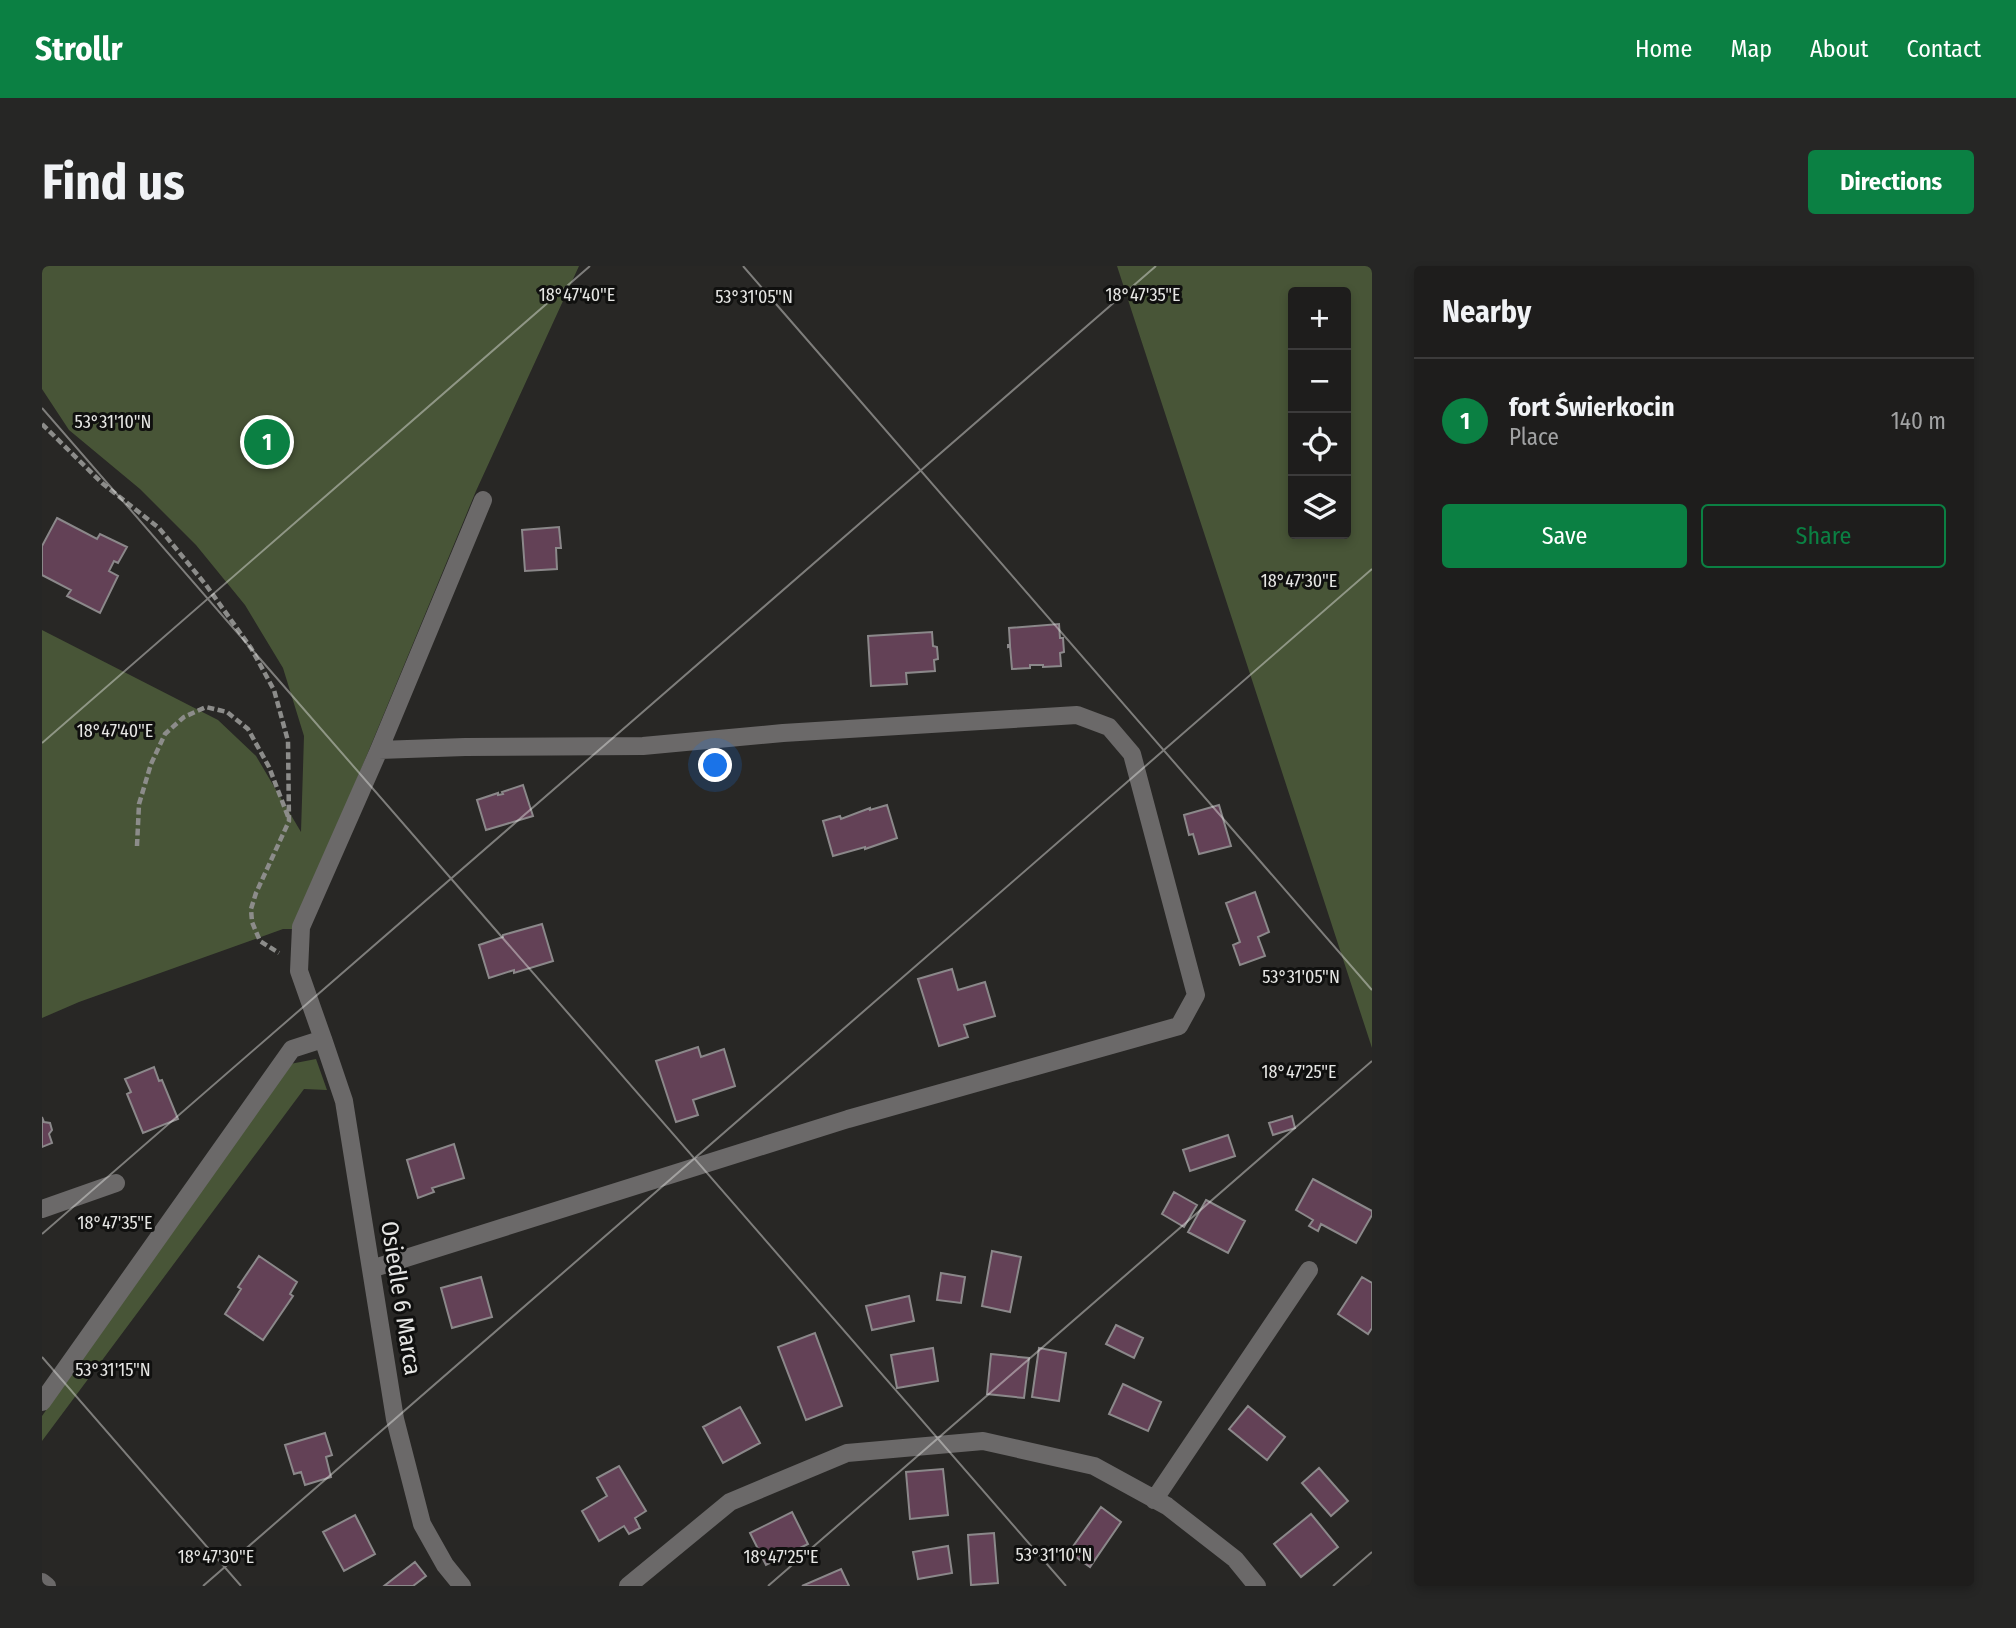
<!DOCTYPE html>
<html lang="en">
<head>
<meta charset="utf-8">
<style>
  :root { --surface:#1e1d1c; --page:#262625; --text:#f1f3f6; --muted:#a1a2a3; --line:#3c3b3b; --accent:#0b8043 }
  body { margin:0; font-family:"Fira Sans Condensed",sans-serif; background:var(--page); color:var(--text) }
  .controls { position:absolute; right:21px; top:21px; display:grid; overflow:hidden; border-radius:7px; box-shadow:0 4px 10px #0003 }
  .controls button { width:63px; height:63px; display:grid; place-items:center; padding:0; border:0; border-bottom:2px solid var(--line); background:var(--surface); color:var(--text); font:35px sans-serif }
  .you { position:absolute; left:674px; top:500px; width:24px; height:24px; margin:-18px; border:5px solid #fff; border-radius:50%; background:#1a73e8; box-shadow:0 0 0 10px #1a73e833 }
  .badge { display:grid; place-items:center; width:46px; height:46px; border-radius:50%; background:var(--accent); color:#fff; font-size:23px; font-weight:700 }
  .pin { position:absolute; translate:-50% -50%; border:4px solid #fff; box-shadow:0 2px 7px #0006 }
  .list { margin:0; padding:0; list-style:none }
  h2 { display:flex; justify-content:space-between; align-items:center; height:91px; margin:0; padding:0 28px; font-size:30px }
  h2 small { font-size:23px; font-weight:400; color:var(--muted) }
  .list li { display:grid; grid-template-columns:46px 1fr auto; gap:21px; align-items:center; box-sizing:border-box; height:126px; padding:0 28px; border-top:2px solid var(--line) }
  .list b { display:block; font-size:26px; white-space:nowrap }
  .list p { margin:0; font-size:23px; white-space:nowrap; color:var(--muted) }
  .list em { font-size:23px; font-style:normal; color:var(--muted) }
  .actions { display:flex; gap:14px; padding:21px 28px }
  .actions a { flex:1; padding:16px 0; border:2px solid var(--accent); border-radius:7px; text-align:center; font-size:24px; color:var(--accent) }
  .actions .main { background:var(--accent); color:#fff }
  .icon { flex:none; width:38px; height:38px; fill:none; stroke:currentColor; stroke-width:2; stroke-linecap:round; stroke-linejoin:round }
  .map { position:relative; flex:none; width:1330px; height:1320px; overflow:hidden; border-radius:7px }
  header { display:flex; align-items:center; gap:42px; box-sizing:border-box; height:98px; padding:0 35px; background:var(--accent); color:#fff }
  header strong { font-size:33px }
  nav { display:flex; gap:38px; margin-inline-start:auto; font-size:24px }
  .intro { display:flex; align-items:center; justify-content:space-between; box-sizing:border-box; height:168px; padding:0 42px }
  h1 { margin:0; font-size:49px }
  .button { padding:18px 32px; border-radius:7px; background:var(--accent); color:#fff; font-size:24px; font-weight:700 }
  main { display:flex; gap:42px; padding:0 42px }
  aside { flex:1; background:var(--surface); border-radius:7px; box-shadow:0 4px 10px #0003 }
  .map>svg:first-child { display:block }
  .green { fill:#485537; fill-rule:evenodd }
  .building { fill:#634156; stroke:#8b888a; stroke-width:2 }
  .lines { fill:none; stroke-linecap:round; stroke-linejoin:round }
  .path { stroke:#8c8c8a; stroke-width:4.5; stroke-dasharray:7 3.5; stroke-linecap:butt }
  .minor { stroke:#6b6969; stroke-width:18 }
  .ticks { fill:none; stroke:#e6e6e4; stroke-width:2; stroke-opacity:0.45 }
  .labels { text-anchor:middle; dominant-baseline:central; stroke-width:6; stroke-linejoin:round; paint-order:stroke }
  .street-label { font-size:24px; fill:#e6e6e4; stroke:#10100f }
  .ticks-label { font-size:18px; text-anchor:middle; fill:#e6e6e4; stroke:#10100f; stroke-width:6; stroke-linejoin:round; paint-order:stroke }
</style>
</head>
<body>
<header>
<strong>Strollr</strong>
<nav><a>Home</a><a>Map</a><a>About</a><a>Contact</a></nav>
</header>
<div class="intro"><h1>Find us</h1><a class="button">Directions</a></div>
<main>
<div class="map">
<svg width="1330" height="1320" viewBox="0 0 1330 1320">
  <rect width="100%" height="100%" fill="#282725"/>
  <path class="green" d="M0 0H537L434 225 253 663H241L37 736 0 752V364L176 454 214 490 259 566 262 470 241 402 203 339 154 279 98 223 27 164 0 123Z
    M1075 0H1330V782ZM1251 26H1304V268H1251Z
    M274 793 285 824 262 823 0 1175V1150L248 798Z"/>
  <path class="building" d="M15 252 55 273 58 268 85 281 76 297 72 295 67 305 76 310 58 347 25 330 29 324 0 309V280Z
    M517 261 519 282H514L515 303 483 305 480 264Z
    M1017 358 1018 372H1021L1022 386 1018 387 1019 400 1001 401V399H988V402L970 403 968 380 966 381V379H968L967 362Z
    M890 366 891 380 895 381 896 393 892 394 893 405 864 407 865 418 829 420 826 370Z
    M481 519 491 550 444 564 435 534 456 527V529L461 528 460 526Z
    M845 539 855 572 823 583V581L791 590 781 555 798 550 799 553 828 542V544Z
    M1177 539 1189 580 1157 588 1151 568 1147 569 1142 549Z
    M1213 626 1227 666 1216 671 1223 690 1198 699 1191 679 1198 676 1184 637Z
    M500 658 511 695 472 707V704L447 712 437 679 461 671V669Z
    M910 703 916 724 943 716 953 750 922 759 926 771 897 780 876 713Z
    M656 781 659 791 682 783 693 820 651 834 656 849 634 856 614 795Z
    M112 801 117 815 120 814 136 853 101 867 85 828 89 826 83 813Z
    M1250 850 1253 862 1231 869 1227 857Z
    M0 851 2 856 8 857 10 864 7 868 10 877 0 881Z
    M1186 869 1193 890 1148 905 1141 884Z
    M412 878 422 912 390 922 392 926 376 932 365 894Z
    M1271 913 1330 945V949L1314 977 1279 958 1276 965 1267 960 1271 954 1254 944Z
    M1132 926 1155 939 1142 961 1120 948Z
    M1164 934 1203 955 1186 987 1146 966Z
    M950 985 979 991 968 1046 940 1040Z
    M217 990 255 1016 248 1028 251 1030 221 1074 183 1048 199 1023 196 1021Z
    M899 1007 923 1011 919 1037 895 1034Z
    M439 1011 450 1051 410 1062 399 1022Z
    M1320 1011 1330 1017V1062L1326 1068 1296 1048Z
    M867 1030 872 1055 830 1064 824 1040Z
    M1074 1059 1101 1072 1092 1092 1064 1078Z
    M773 1067 800 1140 764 1154 736 1081Z
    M891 1082 896 1115 855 1122 849 1089Z
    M997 1082 1024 1087 1017 1135 990 1131Z
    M949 1088 987 1092 982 1132 945 1128Z
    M1081 1118 1119 1136 1106 1165 1067 1148Z
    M1206 1140 1243 1171 1225 1194 1187 1163Z
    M698 1141 718 1177 681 1197 661 1161Z
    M283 1167 290 1189 284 1191 289 1211 263 1219 259 1206 252 1208 243 1179Z
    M577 1200 604 1245 593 1252 598 1262 587 1268 582 1260 557 1275 540 1245 565 1230 555 1212Z
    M1277 1202 1306 1235 1289 1250 1260 1217Z
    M901 1203 906 1249 868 1253 864 1206Z
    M1059 1241 1079 1256 1048 1301 1027 1286Z
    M750 1246 766 1278 724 1299 708 1267Z
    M1269 1248 1296 1281 1259 1311 1232 1278Z
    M313 1249 333 1288 302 1305 281 1266Z
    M952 1267 956 1317 929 1319 926 1269Z
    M906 1280 910 1307 876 1313 871 1286Z
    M373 1296 384 1310 371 1320H342Z
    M799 1303 807 1320H760Z"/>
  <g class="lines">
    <path class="path" d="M0 158 60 217 117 262 164 319 209 382 232 424 246 475 247 555 214 627 209 643 210 656 218 675 237 687
      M95 580 97 538 109 498 123 468 142 451 164 441 185 446 206 463 227 501 247 553"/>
    <path class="minor" d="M281 773 257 705 259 661 337 484 441 234
      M0 943 74 917
      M329 1003 806 853 1137 760 1154 729 1090 488 1067 461 1035 449 741 467 601 480 423 481 337 484
      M0 1136 250 783 281 773 302 835 353 1153 380 1258 403 1299 420 1320
      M1112 1234 1267 1004
      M0 1316 5 1320
      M586 1320 688 1236 805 1187 941 1175 1052 1200 1125 1240 1193 1293 1215 1320"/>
  </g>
  <path class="ticks" d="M701 0 1330 724M0 142 1024 1320M0 477 548 0M0 968 1114 0M0 1091 199 1320M161 1320 1330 303M726 1320 1330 795M1291 1320 1330 1286"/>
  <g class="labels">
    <g class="street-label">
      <text transform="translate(359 1032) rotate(81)">Osiedle 6 Marca</text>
    </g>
  </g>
  <g class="ticks-label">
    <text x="535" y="35">18°47'40"E</text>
    <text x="1101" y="35">18°47'35"E</text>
    <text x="712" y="37">53°31'05"N</text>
    <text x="71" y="162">53°31'10"N</text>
    <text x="1257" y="321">18°47'30"E</text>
    <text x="73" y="471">18°47'40"E</text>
    <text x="1259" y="717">53°31'05"N</text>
    <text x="1257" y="812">18°47'25"E</text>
    <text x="73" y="963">18°47'35"E</text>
    <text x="71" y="1110">53°31'15"N</text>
    <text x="1012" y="1295">53°31'10"N</text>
    <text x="174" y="1297">18°47'30"E</text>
    <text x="739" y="1297">18°47'25"E</text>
  </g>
</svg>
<div class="controls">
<button>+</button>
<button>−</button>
<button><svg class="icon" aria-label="locate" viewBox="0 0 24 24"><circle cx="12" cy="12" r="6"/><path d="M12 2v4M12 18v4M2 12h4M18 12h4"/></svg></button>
<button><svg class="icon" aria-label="layers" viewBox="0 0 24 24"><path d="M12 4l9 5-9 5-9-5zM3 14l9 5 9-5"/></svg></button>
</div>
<div class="you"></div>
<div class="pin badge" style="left:225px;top:176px">1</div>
</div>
<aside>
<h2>Nearby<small></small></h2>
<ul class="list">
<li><span class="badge">1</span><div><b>fort Świerkocin</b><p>Place</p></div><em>140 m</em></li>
</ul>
<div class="actions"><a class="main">Save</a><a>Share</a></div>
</aside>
</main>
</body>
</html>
